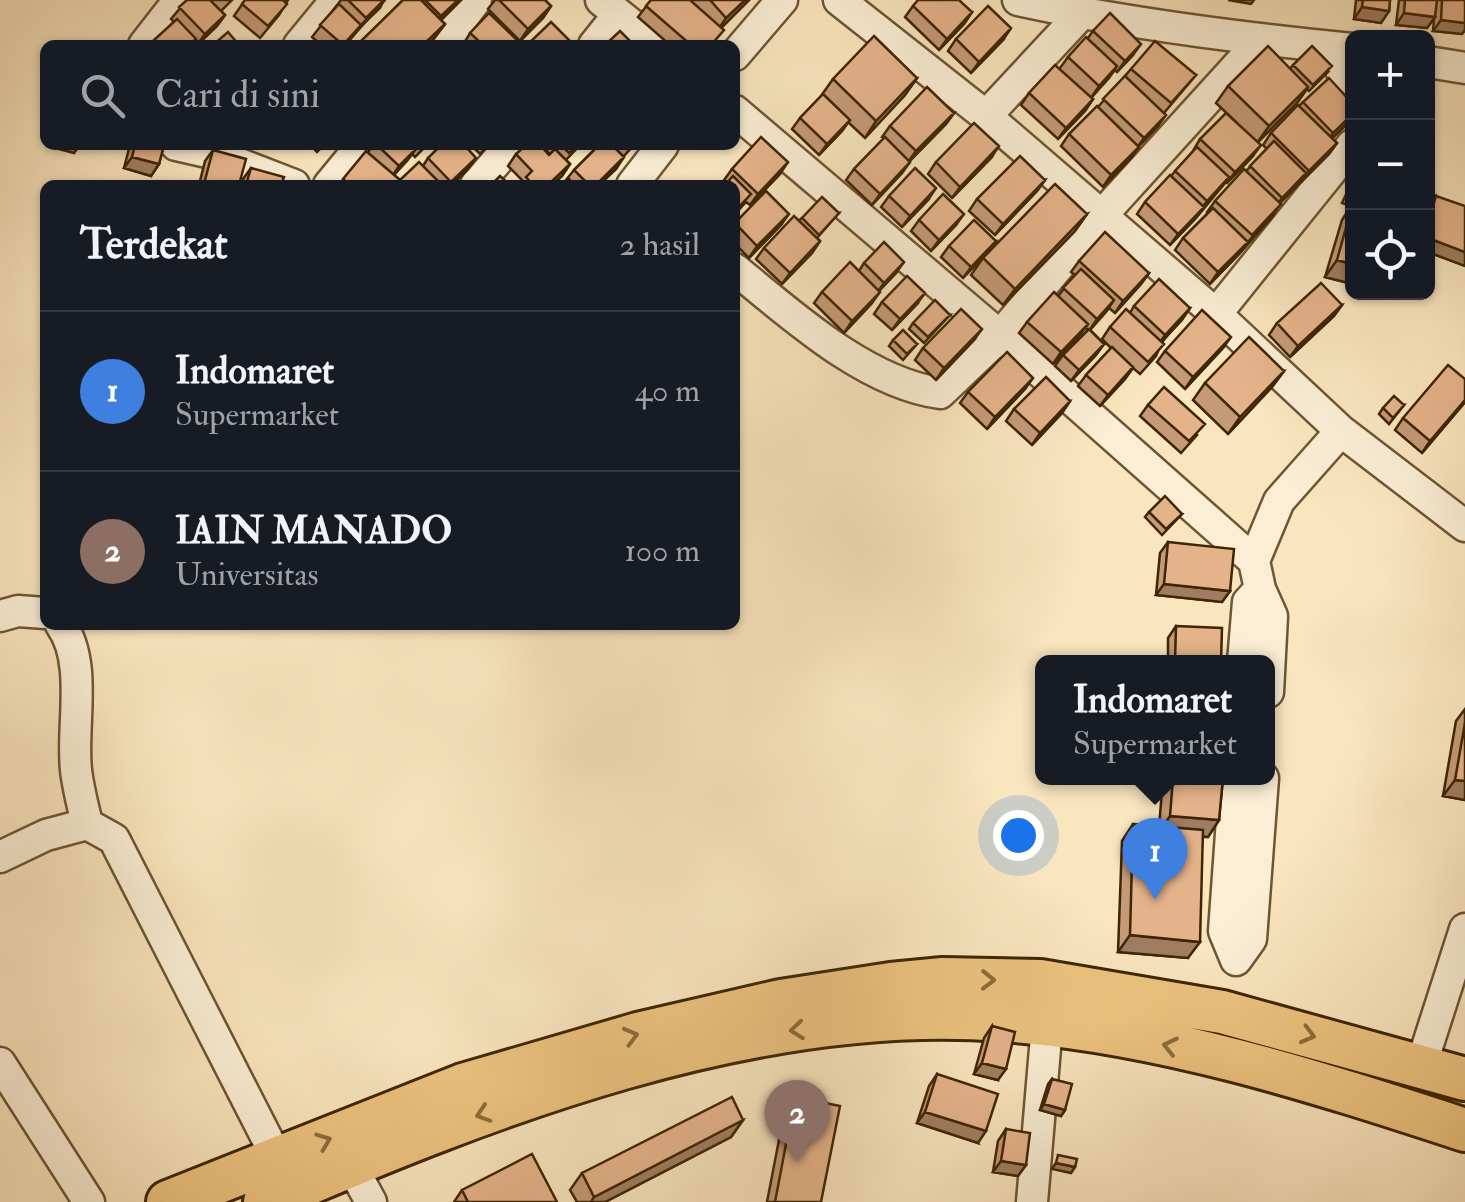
<!DOCTYPE html>
<html lang="id">
<head>
<meta charset="utf-8">
<style>
  :root { --surface:#171b24; --page:#242831; --text:#f1f3f6; --muted:#9ea1a6; --line:#363941; --accent:#1a73e8 }
  body { margin:0; font-family:"IM FELL Double Pica",serif; background:var(--page); color:var(--text) }
  .controls { position:absolute; right:30px; top:30px; display:grid; overflow:hidden; border-radius:15px; box-shadow:0 2px 8px #0004 }
  .controls button { width:90px; height:90px; display:grid; place-items:center; padding:0; border:0; border-bottom:2px solid var(--line); background:var(--surface); color:var(--text); font:50px sans-serif }
  .you { position:absolute; left:1018px; top:835px; width:35px; height:35px; margin:-25px; border:8px solid #fff; border-radius:50%; background:#1a73e8; box-shadow:0 0 0 15px #1a73e833 }
  .badge { display:grid; place-items:center; width:65px; height:65px; border-radius:50%; background:var(--accent); color:#fff; font-size:32px; font-weight:700 }
  .pin { position:absolute; translate:-50% -82px; filter:drop-shadow(0 2px 5px #0008) }
  .pin::after { content:''; position:absolute; top:52px; width:35px; height:30px; background:inherit; clip-path:polygon(0 0,100% 0,50% 100%) }
  .popup { position:absolute; left:1035px; top:655px; width:240px; height:130px; box-sizing:border-box; display:grid; place-content:center; border-radius:15px; background:var(--surface); filter:drop-shadow(0 2px 8px #0005); font-size:32px; white-space:nowrap; color:var(--muted) }
  .popup b { font-size:38px; color:var(--text) }
  .popup::after { content:''; position:absolute; left:50%; top:100%; margin-left:-20px; border:20px solid transparent; border-top-color:var(--surface) }
  .list { margin:0; padding:0; list-style:none }
  h2 { display:flex; justify-content:space-between; align-items:center; height:130px; margin:0; padding:0 40px; font-size:42px }
  h2 small { font-size:32px; font-weight:400; color:var(--muted) }
  .list li { display:grid; grid-template-columns:65px 1fr auto; gap:30px; align-items:center; box-sizing:border-box; height:160px; padding:0 40px; border-top:2px solid var(--line) }
  .list b { display:block; font-size:38px; white-space:nowrap }
  .list p { margin:0; font-size:32px; white-space:nowrap; color:var(--muted) }
  .list em { font-size:32px; font-style:normal; color:var(--muted) }
  .icon { flex:none; width:55px; height:55px; fill:none; stroke:currentColor; stroke-width:2; stroke-linecap:round; stroke-linejoin:round }
  .map { position:relative; flex:none; width:1465px; height:1202px; overflow:hidden }
  .search { position:absolute; background:var(--surface); box-shadow:0 2px 8px #0004; left:40px; top:40px; width:700px; height:110px; display:flex; align-items:center; gap:25px; box-sizing:border-box; padding:0 35px; border-radius:15px; color:var(--muted); font-size:38px }
  .panel { position:absolute; background:var(--surface); box-shadow:0 2px 8px #0004; left:40px; top:180px; width:700px; height:450px; border-radius:15px }
  .map>svg:first-child { display:block }
  .lines { fill:none; stroke-linecap:round; stroke-linejoin:round }
  .minor-casing { stroke:#6d5632; stroke-width:35 }
  .highway-casing { stroke:#3e2604; stroke-width:48 }
  .minor { stroke:#fbeed5; stroke-width:30 }
  .highway { stroke:#ecc27f; stroke-width:42 }
  .wall { fill:#c59a77; stroke:#3e2604; stroke-width:2.5 }
  .shaded-wall { fill:#a07d61; stroke:#3e2604; stroke-width:2.5 }
  .building { fill:#e5b38a; stroke:#3e2604; stroke-width:2.5 }
  .oneway { stroke:#8c6c3b }
</style>
</head>
<body>
<div class="map">
<svg width="1465" height="1202" viewBox="0 0 1465 1202">
  <rect width="100%" height="100%" fill="#f9e5be"/>
  <filter id="stains"><feTurbulence type="fractalNoise" baseFrequency=".002" numOctaves="4"/><feColorMatrix values="0 0 0 0 .2 0 0 0 0 .09 0 0 0 0 .02 0 0 0 .5 -.17"/></filter>
  <radialGradient id="worn" r=".72"><stop offset=".6" stop-color="#630" stop-opacity="0"/><stop offset="1" stop-color="#630" stop-opacity=".3"/></radialGradient>
  <g class="lines">
    <defs>
      <path id="minor" d="M601 0 657 45
        M839 0 986 116 1216 314 1341 431 1465 526
        M1018 0C1128 24 1241 38 1352 49
        M144 45 179 0
        M299 45 336 0
        M442 45 476 0
        M594 45 618 15
        M1329 47 1352 91
        M735 55 782 0
        M1428 62 1465 68
        M735 111 1000 336 1254 561 1260 589 1248 602 1243 662
        M986 116 1081 14
        M176 145 211 153 294 185
        M329 185 362 145
        M476 185 511 145
        M632 185 663 145
        M735 269C791 315 866 383 940 393L1000 336 1102 215 1261 40
        M1216 314 1352 145
        M1254 561 1279 501 1341 431
        M1260 589 1272 616 1268 692
        M0 616 18 611 45 613
        M61 625C88 662 71 727 76 770 78 788 83 806 87 824
        M1235 778 1224 931 1236 960 1251 939 1263 778
        M0 857 46 835 87 824 114 839 277 1158
        M0 1063 89 1202
        M1421 1066 1465 929
        M351 1165 371 1202
        M1032 1202 1047 1025"/>
      <path id="highway" d="M168 1202 463 1085 638 1034 781 1001 891 984 943 979 1040 981 1222 1012 1465 1079
        M265 1202C489 1105 754 1001 1002 1020 1160 1031 1315 1081 1465 1130"/>
    </defs>
    <use href="#minor" class="minor-casing"/>
    <use href="#highway" class="highway-casing"/>
    <use href="#minor" class="minor"/>
    <use href="#highway" class="highway"/>
  </g>
  <path class="wall" d="M187 0H232L221 11 225 15 217 26 197 45 194 42 192 45H150L174 22 171 19Z
    M245 0H288L279 15 260 38 234 16Z
    M341 0H385L345 45H321L312 37Z
    M403 0H461L441 20 445 24 429 45H358Z
    M495 0H545L551 6 543 18 520 41 488 9Z
    M651 0H749L721 28 713 45H670L638 17Z
    M1356 0H1390L1389 11 1381 23 1354 19Z
    M1399 0H1465V30L1462 34 1433 31 1434 19 1427 28 1396 25Z
    M913 6 972 12 964 24 939 50 905 17Z
    M1093 31 1133 55 1117 72 1115 70 1091 98 1093 99 1085 111 1058 139 1021 105 1029 93 1060 68 1068 57 1088 38Z
    M470 33 517 40 514 45H463Z
    M956 39 1003 40 971 73 948 51Z
    M1293 65 1328 72 1309 91 1307 89 1297 103 1258 142 1253 156 1227 183 1226 182 1196 218 1170 245 1137 214 1145 202 1171 176 1193 151 1200 139 1236 122 1216 103 1228 86 1290 69Z
    M1131 69 1196 75 1164 113 1158 126 1138 147 1131 158 1103 187 1061 146 1069 134 1098 107Z
    M917 78 905 95 865 138 848 122 842 131 819 155 792 129 800 118 821 96 833 79Z
    M1303 102 1351 120 1332 138 1337 143 1329 154 1280 203 1273 216 1240 253 1210 284 1175 250 1183 238 1208 213 1207 212 1215 201 1246 171 1267 149 1263 145 1271 133Z
    M954 113 946 124 910 161 902 173 872 205 846 180 854 169 884 138 882 137 890 126Z
    M130 145H164L159 164 151 176 124 168Z
    M310 145H324L317 152Z
    M374 145H427L415 157 412 154 394 175 400 180 423 166 428 158 468 169 452 185H339Z
    M471 145H488L480 154Z
    M541 145H580L566 160 570 164 562 176 552 185H520L523 181 508 166 516 154 549 155 550 154Z
    M599 145H634L623 157 616 169 599 185H562L574 170Z
    M213 150 239 185H199L205 161Z
    M991 158 952 198 928 174 936 162Z
    M251 168 281 185H242L243 179Z
    M732 169 780 174 750 205 746 202 735 214V185L727 183 724 180Z
    M1045 180 1037 191 995 235 969 211 977 199Z
    M1352 182V284L1325 277 1342 220 1351 206 1342 203Z
    M889 196 928 200 902 227 881 207Z
    M1436 196 1465 266 1428 252V209Z
    M839 213 817 238 820 241 812 253 782 284 756 259 764 248 802 218Z
    M1087 214 1075 231 1003 305 971 275 983 258Z
    M919 220 956 225 931 251 911 231Z
    M735 223 781 225 749 258 735 244Z
    M996 241 988 252 963 278 941 257 949 246Z
    M1079 261 1149 273 1141 284 1115 313 1109 308 1090 330 1104 344 1096 355 1071 381 1055 366 1063 355 1088 330 1085 327 1053 364 1019 333 1027 322 1058 296 1075 275 1071 272Z
    M864 263 896 273 879 291 872 303 844 333 814 303 822 292 859 271Z
    M882 302 917 304 892 330 874 314Z
    M1342 305 1334 316 1290 357 1269 335 1277 323Z
    M1134 306 1190 308 1162 342 1156 356 1140 374 1133 368 1125 379 1100 406 1078 386 1086 375 1111 348 1102 339 1110 327 1130 313Z
    M950 315 924 343 909 329 913 323Z
    M893 340 917 344 903 360 889 346Z
    M974 340 936 380 915 360 923 348Z
    M1223 348 1185 389 1157 362 1165 351Z
    M1284 371 1272 387 1228 434 1193 400 1205 383Z
    M1025 389 987 429 960 403 968 392Z
    M1070 401 1062 413 1032 445 1006 421 1014 409Z
    M1465 402 1422 453 1395 430 1403 418Z
    M1148 405 1197 435 1181 453 1140 416Z
    M1404 405 1389 424 1379 414 1383 408Z
    M1149 512 1182 514 1162 535 1145 517Z
    M1168 542 1230 591 1222 602 1156 595 1160 553Z
    M1176 626 1221 662H1168V638Z
    M1465 709V800L1443 796 1456 721Z
    M1163 778H1223L1219 820 1208 837H1203L1188 958 1118 952 1122 841 1133 824 1159 827Z
    M992 1026 998 1080 974 1074 984 1038Z
    M937 1074 978 1143 917 1123 929 1086Z
    M1052 1079 1065 1110 1061 1116 1040 1110 1048 1084Z
    M795 1097 821 1202H767L784 1114Z
    M743 1120 731 1137 605 1202H577L570 1190 582 1173Z
    M1006 1129 1026 1165 1018 1176 993 1172 998 1141Z
    M462 1190 557 1202H454Z"/>
  <path class="shaded-wall" d="M384 0 380 8 360 27 353 36 345 45H343Z
    M458 0H461L433 28 441 16Z
    M745 0H749L715 34 726 18Z
    M1228 0H1254L1251 4Z
    M551 6 543 18 520 41 528 29Z
    M1362 7 1389 11 1381 23 1354 19Z
    M972 12 964 24 939 50 947 39Z
    M1404 13 1435 17 1427 28 1396 25Z
    M225 15 217 26 197 45 205 34Z
    M1441 20 1465 23V30L1462 34 1433 31Z
    M445 24 429 45H423Z
    M1011 28 1003 40 971 73 979 62Z
    M1141 44 1133 55 1117 72 1125 61Z
    M1117 66 1109 78 1091 98 1099 86Z
    M917 78 905 95 865 138 876 121Z
    M1308 87 1297 103 1257 143 1269 126Z
    M1093 99 1085 111 1058 139 1066 128Z
    M954 113 946 124 908 162 916 151Z
    M1166 115 1158 126 1136 149 1144 138Z
    M1352 115 1351 120 1325 145 1333 133Z
    M850 120 842 131 819 155 827 144Z
    M1337 143 1329 154 1301 182 1309 171Z
    M49 145H80L74 153 48 146Z
    M1261 145 1253 156 1227 183 1235 172Z
    M999 146 991 158 952 198 960 187Z
    M1139 147 1131 158 1103 187 1111 175Z
    M415 150 407 161 391 178 399 166Z
    M132 157 159 164 151 176 124 168Z
    M624 157 616 169 599 185H596Z
    M476 158 468 169 452 185H449Z
    M788 162 780 174 750 205 758 194Z
    M910 162 902 173 872 205 880 194Z
    M570 164 562 176 552 185H548Z
    M1306 173 1298 184 1274 209 1282 198Z
    M1229 177 1196 218 1170 245 1178 234Z
    M205 180 224 185H202Z
    M1045 180 1037 191 995 235 1003 224Z
    M936 188 928 200 902 227 910 216Z
    M1281 204 1240 253 1210 284 1218 272 1247 243Z
    M789 214 781 225 749 258 757 246Z
    M964 214 956 225 931 251 939 240Z
    M1087 214 1075 231 1003 305 1015 289Z
    M1428 238 1465 252V266L1428 252Z
    M820 241 812 253 782 284 790 273Z
    M996 241 988 252 963 278 971 267Z
    M1337 260 1352 264V284L1325 277Z
    M904 262 896 273 876 294 884 283Z
    M1149 273 1141 284 1115 313 1123 301Z
    M880 292 872 303 844 333 852 321Z
    M925 293 917 304 892 330 900 319Z
    M1114 300 1106 312 1089 331 1097 319Z
    M1342 305 1334 316 1290 357 1298 346Z
    M1190 308 1182 320 1157 347 1165 335Z
    M1088 324 1080 335 1053 364 1061 352Z
    M982 329 974 340 936 380 944 368Z
    M1231 337 1223 348 1185 389 1193 377Z
    M1104 344 1096 355 1071 381 1079 370Z
    M1133 367 1125 379 1100 406 1108 395Z
    M1284 371 1272 387 1228 434 1240 417Z
    M1033 378 1025 389 987 429 995 417Z
    M1465 400V402L1422 453 1430 441Z
    M1070 401 1062 413 1032 445 1040 433Z
    M1164 584 1230 591 1222 602 1156 595Z
    M1455 780 1465 781V800L1443 796Z
    M1170 816 1219 820 1208 837 1158 833Z
    M1130 935 1200 942 1188 958 1118 952Z
    M982 1063 1006 1069 998 1080 974 1074Z
    M1044 1104 1065 1110 1061 1116 1040 1110Z
    M925 1112 986 1131 978 1143 917 1123Z
    M743 1120 731 1137 605 1202H591L594 1197Z
    M1001 1161 1026 1165 1018 1176 993 1172Z
    M1056 1163 1075 1167 1071 1173 1052 1169Z"/>
  <path class="building" d="M187 0H210L225 15 205 34 179 7Z
    M245 0H283L287 4 268 26 242 4Z
    M348 0H384L366 18Z
    M403 0H421L445 24 423 45H360L359 43Z
    M425 0H458L441 16Z
    M499 0H545L551 6 528 29Z
    M651 0H690L724 30 711 45H691L646 6Z
    M710 0H745L726 18Z
    M918 0H959L972 12 947 39 913 6Z
    M1363 0H1390L1389 11 1362 7Z
    M1405 0H1437L1435 17 1404 13Z
    M1442 0H1465V23L1441 20Z
    M339 4 361 25 343 45 320 25Z
    M988 6 1011 28 979 62 956 39Z
    M489 13 517 40 512 45H483L470 33Z
    M1110 13 1141 44 1125 61 1093 31Z
    M177 19 196 39 190 45H156L153 41Z
    M551 22 574 45H527Z
    M620 31 634 45H605Z
    M228 32 239 45H213Z
    M874 36 917 78 876 121 833 79Z
    M1086 37 1117 66 1099 86 1068 57Z
    M1155 41 1196 75 1171 103 1131 69Z
    M1268 46 1308 87 1269 126 1228 86Z
    M1312 46 1332 66 1313 85 1293 65Z
    M1055 65 1093 99 1066 128 1029 93Z
    M1125 76 1166 115 1144 138 1103 99Z
    M1329 78 1352 103V115L1333 133 1303 102Z
    M927 87 954 113 916 151 890 126Z
    M823 94 850 120 827 144 800 118Z
    M1298 105 1337 143 1309 171 1271 133Z
    M1097 106 1139 147 1111 175 1069 134Z
    M1226 113 1261 145 1235 172 1200 139Z
    M974 123 999 146 960 187 936 162Z
    M761 137 788 162 758 194 732 169Z
    M885 137 910 162 880 194 854 169Z
    M1274 141 1306 173 1282 198 1250 166Z
    M135 145H164L159 164 132 157Z
    M377 145H410L415 150 399 166Z
    M441 145H464L476 158 451 182 428 158Z
    M526 145H540L549 155 555 149 570 164 548 185H533L526 177 532 171 516 154Z
    M561 145H577L569 153Z
    M599 145H612L624 157 596 185H589L574 170Z
    M1197 147 1229 177 1207 201 1175 171Z
    M213 150 246 159 239 185H224L205 180Z
    M366 151 400 180 396 185H351L343 179Z
    M1020 156 1045 180 1003 224 977 199Z
    M419 162 442 185H405L400 180Z
    M251 168 284 177 281 185H246Z
    M915 168 936 188 910 216 889 196Z
    M1244 169 1281 204 1252 235 1215 201Z
    M1170 175 1204 207 1178 234 1145 202Z
    M500 176 510 185H491Z
    M733 176 751 194 735 211V185H725Z
    M569 179 574 185H562Z
    M1055 184 1087 214 1015 289 983 258Z
    M1352 184V200L1346 197Z
    M766 191 789 214 757 246 735 223Z
    M943 194 964 214 939 240 919 220Z
    M1436 196 1465 206V252L1428 238V221Z
    M822 197 839 213 819 235 802 218Z
    M1352 206V264L1337 260Z
    M1213 208 1248 242 1218 272 1183 238Z
    M794 216 820 241 790 273 764 248Z
    M974 220 996 241 971 267 949 246Z
    M1105 232 1149 273 1123 301 1079 261Z
    M884 242 904 262 884 283 864 263Z
    M850 262 880 292 852 321 822 292Z
    M1081 269 1114 300 1097 319 1063 288Z
    M907 276 925 293 900 319 882 302Z
    M1159 279 1190 308 1165 335 1134 306Z
    M1321 283 1342 305 1298 346 1277 323Z
    M1054 292 1088 324 1061 352 1027 322Z
    M935 300 950 315 928 337 913 323Z
    M961 309 982 329 944 368 923 348Z
    M1126 309 1164 344 1148 362 1110 327Z
    M1202 310 1231 337 1193 377 1165 351Z
    M1089 329 1104 344 1079 370 1063 355Z
    M903 330 917 344 907 354 893 340Z
    M1249 337 1284 371 1240 417 1205 383Z
    M1112 347 1133 367 1108 395 1086 375Z
    M1007 352 1033 378 995 417 968 392Z
    M1448 365 1465 379V400L1430 441 1403 418Z
    M1046 377 1070 401 1040 433 1014 409Z
    M1164 387 1205 424 1189 441 1148 405Z
    M1394 396 1404 405 1393 418 1383 408Z
    M1165 496 1182 514 1166 529 1149 512Z
    M1168 542 1234 549 1230 591 1164 584Z
    M1176 626 1222 628 1221 662H1175Z
    M1465 723V781L1455 780Z
    M1173 778H1223L1219 820 1170 816Z
    M1133 824 1203 830 1200 942 1130 935Z
    M992 1026 1015 1032 1006 1069 982 1063Z
    M937 1074 998 1094 986 1131 925 1112Z
    M1052 1079 1072 1084 1065 1110 1044 1104Z
    M732 1097 743 1120 594 1197 582 1173Z
    M795 1097 840 1106 821 1202H775Z
    M1006 1129 1030 1133 1026 1165 1001 1161Z
    M532 1154 557 1202H468L462 1190Z
    M1058 1155 1077 1159 1075 1167 1056 1163Z"/>
  <defs><path id="oneway-chevron" d="M-2-3.5L2.5 0L-2 3.5" fill="none" stroke-width="1.6" stroke-linecap="round" stroke-linejoin="round" transform="scale(2.5)"/></defs>
  <g class="oneway">
    <use href="#oneway-chevron" transform="translate(988 980) rotate(1)"/>
    <use href="#oneway-chevron" transform="translate(797 1030) rotate(174)"/>
    <use href="#oneway-chevron" transform="translate(1308 1035) rotate(15)"/>
    <use href="#oneway-chevron" transform="translate(631 1036) rotate(-15)"/>
    <use href="#oneway-chevron" transform="translate(1170 1046) rotate(-167)"/>
    <use href="#oneway-chevron" transform="translate(483 1114) rotate(162)"/>
    <use href="#oneway-chevron" transform="translate(324 1141) rotate(-21)"/>
  </g>
  <rect width="100%" height="100%" filter="url(#stains)"/>
  <rect width="100%" height="100%" fill="url(#worn)"/>
</svg>
<div class="controls">
<button>+</button>
<button>−</button>
<button><svg class="icon" aria-label="locate" viewBox="0 0 24 24"><circle cx="12" cy="12" r="6"/><path d="M12 2v4M12 18v4M2 12h4M18 12h4"/></svg></button>
</div>
<div class="you"></div>
<div class="pin badge" style="left:1155px;top:900px;background:#3f7fe0">1</div>
<div class="popup"><b>Indomaret</b>Supermarket</div>
<div class="pin badge" style="left:797px;top:1162px;background:#8d6e63">2</div>
<div class="search"><svg class="icon" aria-label="search" viewBox="0 0 24 24"><circle cx="10" cy="10" r="6"/><path d="M15 15l6 6"/></svg>Cari di sini</div>
<section class="panel">
<h2>Terdekat<small>2 hasil</small></h2>
<ul class="list">
<li><span class="badge" style="background:#3f7fe0">1</span><div><b>Indomaret</b><p>Supermarket</p></div><em>40 m</em></li>
<li><span class="badge" style="background:#8d6e63">2</span><div><b>IAIN MANADO</b><p>Universitas</p></div><em>100 m</em></li>
</ul>
</section>
</div>
</body>
</html>
